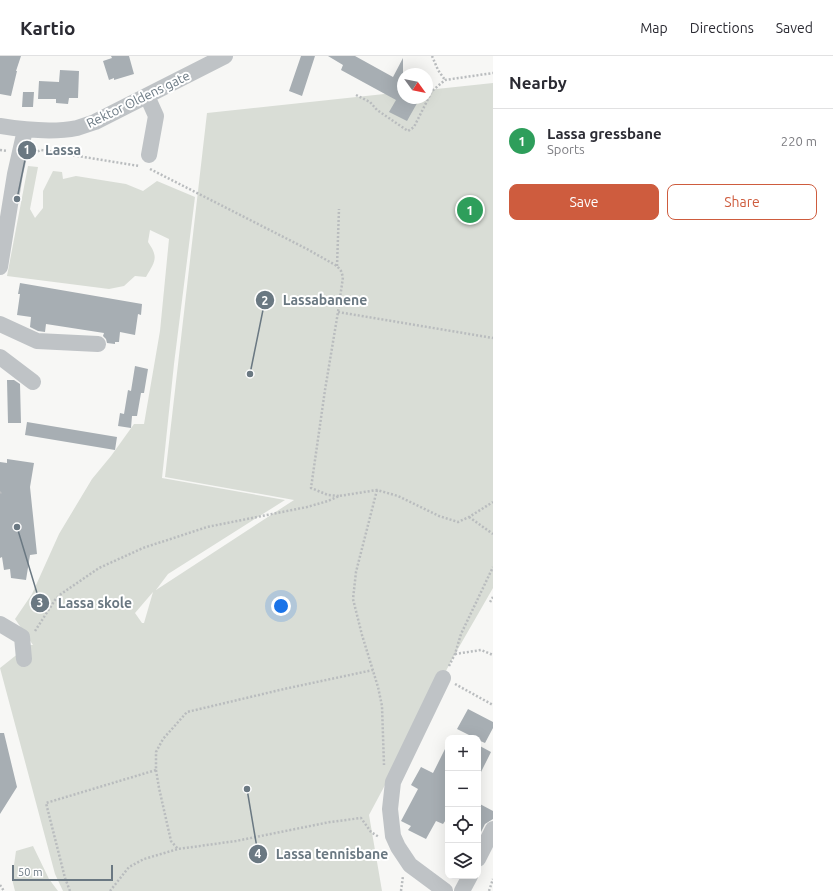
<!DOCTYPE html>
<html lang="en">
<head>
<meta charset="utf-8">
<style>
  :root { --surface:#fff; --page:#f7f7f7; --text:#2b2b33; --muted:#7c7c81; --line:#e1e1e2; --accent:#ce5c3e }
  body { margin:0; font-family:Ubuntu,sans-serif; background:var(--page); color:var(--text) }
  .controls { position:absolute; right:12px; bottom:12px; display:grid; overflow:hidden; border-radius:8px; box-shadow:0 4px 16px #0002 }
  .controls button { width:36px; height:36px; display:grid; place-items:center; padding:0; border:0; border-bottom:1px solid var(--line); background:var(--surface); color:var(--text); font:20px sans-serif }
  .compass { position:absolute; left:397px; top:12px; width:36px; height:36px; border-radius:50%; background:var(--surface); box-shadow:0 4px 16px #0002; rotate:123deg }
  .scale { position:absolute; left:12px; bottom:10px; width:101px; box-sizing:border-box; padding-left:4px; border:2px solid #6a7882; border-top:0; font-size:11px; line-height:14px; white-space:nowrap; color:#6a7882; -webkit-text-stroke:3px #fff; paint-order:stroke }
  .you { position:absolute; left:281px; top:550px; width:14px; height:14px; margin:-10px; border:3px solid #fff; border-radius:50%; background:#1a73e8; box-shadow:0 0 0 6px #1a73e833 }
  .badge { display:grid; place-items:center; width:26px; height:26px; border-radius:50%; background:var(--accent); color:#fff; font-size:13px; font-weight:700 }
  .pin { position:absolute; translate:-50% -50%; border:2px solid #fff; box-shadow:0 1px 4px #0006 }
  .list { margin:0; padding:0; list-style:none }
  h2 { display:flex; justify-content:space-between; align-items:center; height:52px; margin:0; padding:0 16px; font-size:17px }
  h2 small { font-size:13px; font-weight:400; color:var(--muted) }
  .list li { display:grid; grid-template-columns:26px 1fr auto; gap:12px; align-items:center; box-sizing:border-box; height:64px; padding:0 16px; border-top:1px solid var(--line) }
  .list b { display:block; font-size:15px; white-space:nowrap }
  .list p { margin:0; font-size:13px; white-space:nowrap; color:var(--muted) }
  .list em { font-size:13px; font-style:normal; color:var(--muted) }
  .actions { display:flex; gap:8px; padding:12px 16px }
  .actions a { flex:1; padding:9px 0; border:1px solid var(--accent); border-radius:8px; text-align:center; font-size:14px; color:var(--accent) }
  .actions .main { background:var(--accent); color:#fff }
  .icon { flex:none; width:22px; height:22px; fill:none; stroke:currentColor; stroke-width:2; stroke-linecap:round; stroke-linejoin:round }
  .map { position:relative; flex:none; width:493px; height:835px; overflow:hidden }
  header { display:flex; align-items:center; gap:24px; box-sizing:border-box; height:56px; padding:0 20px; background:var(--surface); border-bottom:1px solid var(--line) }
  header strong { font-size:19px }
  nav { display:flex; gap:22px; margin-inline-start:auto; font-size:14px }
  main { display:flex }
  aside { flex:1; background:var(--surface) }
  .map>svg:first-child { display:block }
  .green { fill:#d9ddd6; fill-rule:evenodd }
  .building { fill:#a7aeb3 }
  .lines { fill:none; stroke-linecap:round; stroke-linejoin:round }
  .path { stroke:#b9bcbe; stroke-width:2.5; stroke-dasharray:2 2; stroke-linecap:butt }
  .minor { stroke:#bfc3c6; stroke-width:16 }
  .labels { text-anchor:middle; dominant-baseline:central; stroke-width:4; stroke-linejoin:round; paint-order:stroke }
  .street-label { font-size:13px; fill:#6a7882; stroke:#fff }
  .leader { fill:none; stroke:#6a7882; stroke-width:1.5 }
  .callout-dot { fill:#6a7882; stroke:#fff; stroke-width:1.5 }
  .mark-label { font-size:12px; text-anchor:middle; font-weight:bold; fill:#fff }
  .callout-label { font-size:14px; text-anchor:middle; font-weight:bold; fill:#6a7882; stroke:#fff; stroke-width:4; stroke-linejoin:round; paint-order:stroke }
</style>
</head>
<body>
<header>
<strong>Kartio</strong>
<nav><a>Map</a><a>Directions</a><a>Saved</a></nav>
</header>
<main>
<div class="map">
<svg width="493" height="835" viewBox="0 0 493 835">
  <rect width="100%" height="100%" fill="#f7f7f5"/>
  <path class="green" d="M493 27V532L455 598 369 759 382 835H63L55 818 0 612 29 589H33L15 563 32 538 59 478 92 423 111 400 134 368H144L160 275 169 183 150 174 148 186C159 202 155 205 146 221L135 220 124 230 109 233 7 220 28 110 38 111 30 153 35 162 43 152V135L53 115 62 116 63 123 76 120 126 128 143 135 157 125 195 141 174 308 162 422 285 444 168 518 156 534 294 444 165 421 207 57 403 36V42H427V34ZM153 536 144 567H142L135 557Z
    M33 790 49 823 58 835H15L12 823 16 795Z"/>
  <path class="building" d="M0 0H21L16 15H17L11 40 0 38Z
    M111 0H129L134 18 114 24V22L109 24 103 5 112 2Z
    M301 0H315L302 40 289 35Z
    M328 0H355L393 21 403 2V42H420L407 65 389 56 396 44 341 14 343 9Z
    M60 14 79 15 78 42H69L68 48 56 47V43H38L39 25 59 26Z
    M23 36H34L33 51H22Z
    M20 227 142 248 141 259 138 258 135 279 120 276 119 286H115V288L107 287 106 283 103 280 104 277 46 268 45 276 38 275 30 271 31 261 17 259 20 238H18Z
    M135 310 148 313 144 337H141L137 360H132L131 372 118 370 120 357 124 358 128 334 131 335Z
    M7 324H14L20 328 21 367H8Z
    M27 366 117 381 115 394 25 379Z
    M7 403 34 407 30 431 37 498 30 499 26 524 11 522 10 513 4 514 2 501 0 502V406L7 407Z
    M468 653 493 666V672L485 687 478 684V682H475L457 673Z
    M0 677H4L17 731 0 758Z
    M448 687V761L443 768 436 765 426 783 408 774 411 770 401 765 418 733 411 729 421 711 433 717Z
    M478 689 491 696 478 722Z
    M478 747 493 755V763L485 768 478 782Z"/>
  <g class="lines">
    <path class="path" d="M432 0 438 14 445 24
      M356 39 370 46 377 54 408 75 414 71 432 35 445 24 493 17
      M0 94 7 95
      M34 97 41 94 139 110
      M150 113 307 193 337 210 341 215 343 221 338 256 325 334 311 432 328 439 339 440
      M337 210 339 153
      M338 256 493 282
      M377 434 356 516 353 543 362 579 378 631 382 650 384 709
      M0 437 1 436
      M469 461 493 478
      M490 546 493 541
      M35 575 55 544 61 538 99 512 143 492 207 471 307 451 328 445 339 440 377 434 398 440 439 460 458 466 469 461 493 446
      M455 598 481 594 493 599
      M449 610 455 598 461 578 493 511
      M455 628 493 649
      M156 714 159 732 171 785 178 793
      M0 829 4 835
      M70 835 65 822 46 747 156 714V696L163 683 187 656 284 633 373 614
      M110 835 129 811 144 803 178 793 236 785 330 766 361 762 371 776 379 781
      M401 835 403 820
      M489 835 493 823"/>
    <path class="minor" d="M147 40 156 60 149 99
      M0 70C25 74 52 77 77 72 83 70 89 68 95 66L225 0
      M0 211 15 118 25 74
      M0 268 37 285 98 288
      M0 301 33 326
      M0 568 22 581 24 603
      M443 622 393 726 390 753 393 780 398 791 410 809 445 835
      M478 803 493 773
      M462 835 470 820"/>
  </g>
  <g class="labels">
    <g class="street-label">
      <text transform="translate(138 43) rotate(-26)">Rektor Oldens gate</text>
    </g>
  </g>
  <path class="leader" d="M17 143L27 94M250 318L265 244M17 471L40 547M247 733L258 798"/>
  <g class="callout-dot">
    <circle cx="17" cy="143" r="4"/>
    <circle cx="250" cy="318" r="4"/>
    <circle cx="17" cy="471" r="4"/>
    <circle cx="247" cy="733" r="4"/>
    <circle cx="27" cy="94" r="10"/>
    <circle cx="265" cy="244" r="10"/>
    <circle cx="40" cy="547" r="10"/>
    <circle cx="258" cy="798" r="10"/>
  </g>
  <g class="mark-label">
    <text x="27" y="98">1</text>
    <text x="265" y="249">2</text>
    <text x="40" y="551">3</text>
    <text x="258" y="802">4</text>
  </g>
  <g class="callout-label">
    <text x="63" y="99">Lassa</text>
    <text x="325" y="249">Lassabanene</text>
    <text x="95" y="552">Lassa skole</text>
    <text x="332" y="803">Lassa tennisbane</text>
  </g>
</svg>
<div class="controls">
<button>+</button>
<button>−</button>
<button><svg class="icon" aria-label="locate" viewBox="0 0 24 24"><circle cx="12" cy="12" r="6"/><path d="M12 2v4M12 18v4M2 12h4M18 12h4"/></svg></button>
<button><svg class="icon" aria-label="layers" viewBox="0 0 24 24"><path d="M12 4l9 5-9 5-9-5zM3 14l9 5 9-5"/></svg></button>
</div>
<svg class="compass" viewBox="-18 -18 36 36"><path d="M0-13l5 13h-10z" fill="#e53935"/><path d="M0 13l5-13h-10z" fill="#7c7c81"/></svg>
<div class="scale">50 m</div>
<div class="you"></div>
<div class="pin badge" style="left:470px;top:154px;background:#2e9e5b">1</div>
</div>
<aside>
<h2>Nearby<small></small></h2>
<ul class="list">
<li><span class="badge" style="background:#2e9e5b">1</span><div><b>Lassa gressbane</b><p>Sports</p></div><em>220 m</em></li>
</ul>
<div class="actions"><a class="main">Save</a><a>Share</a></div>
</aside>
</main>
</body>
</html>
